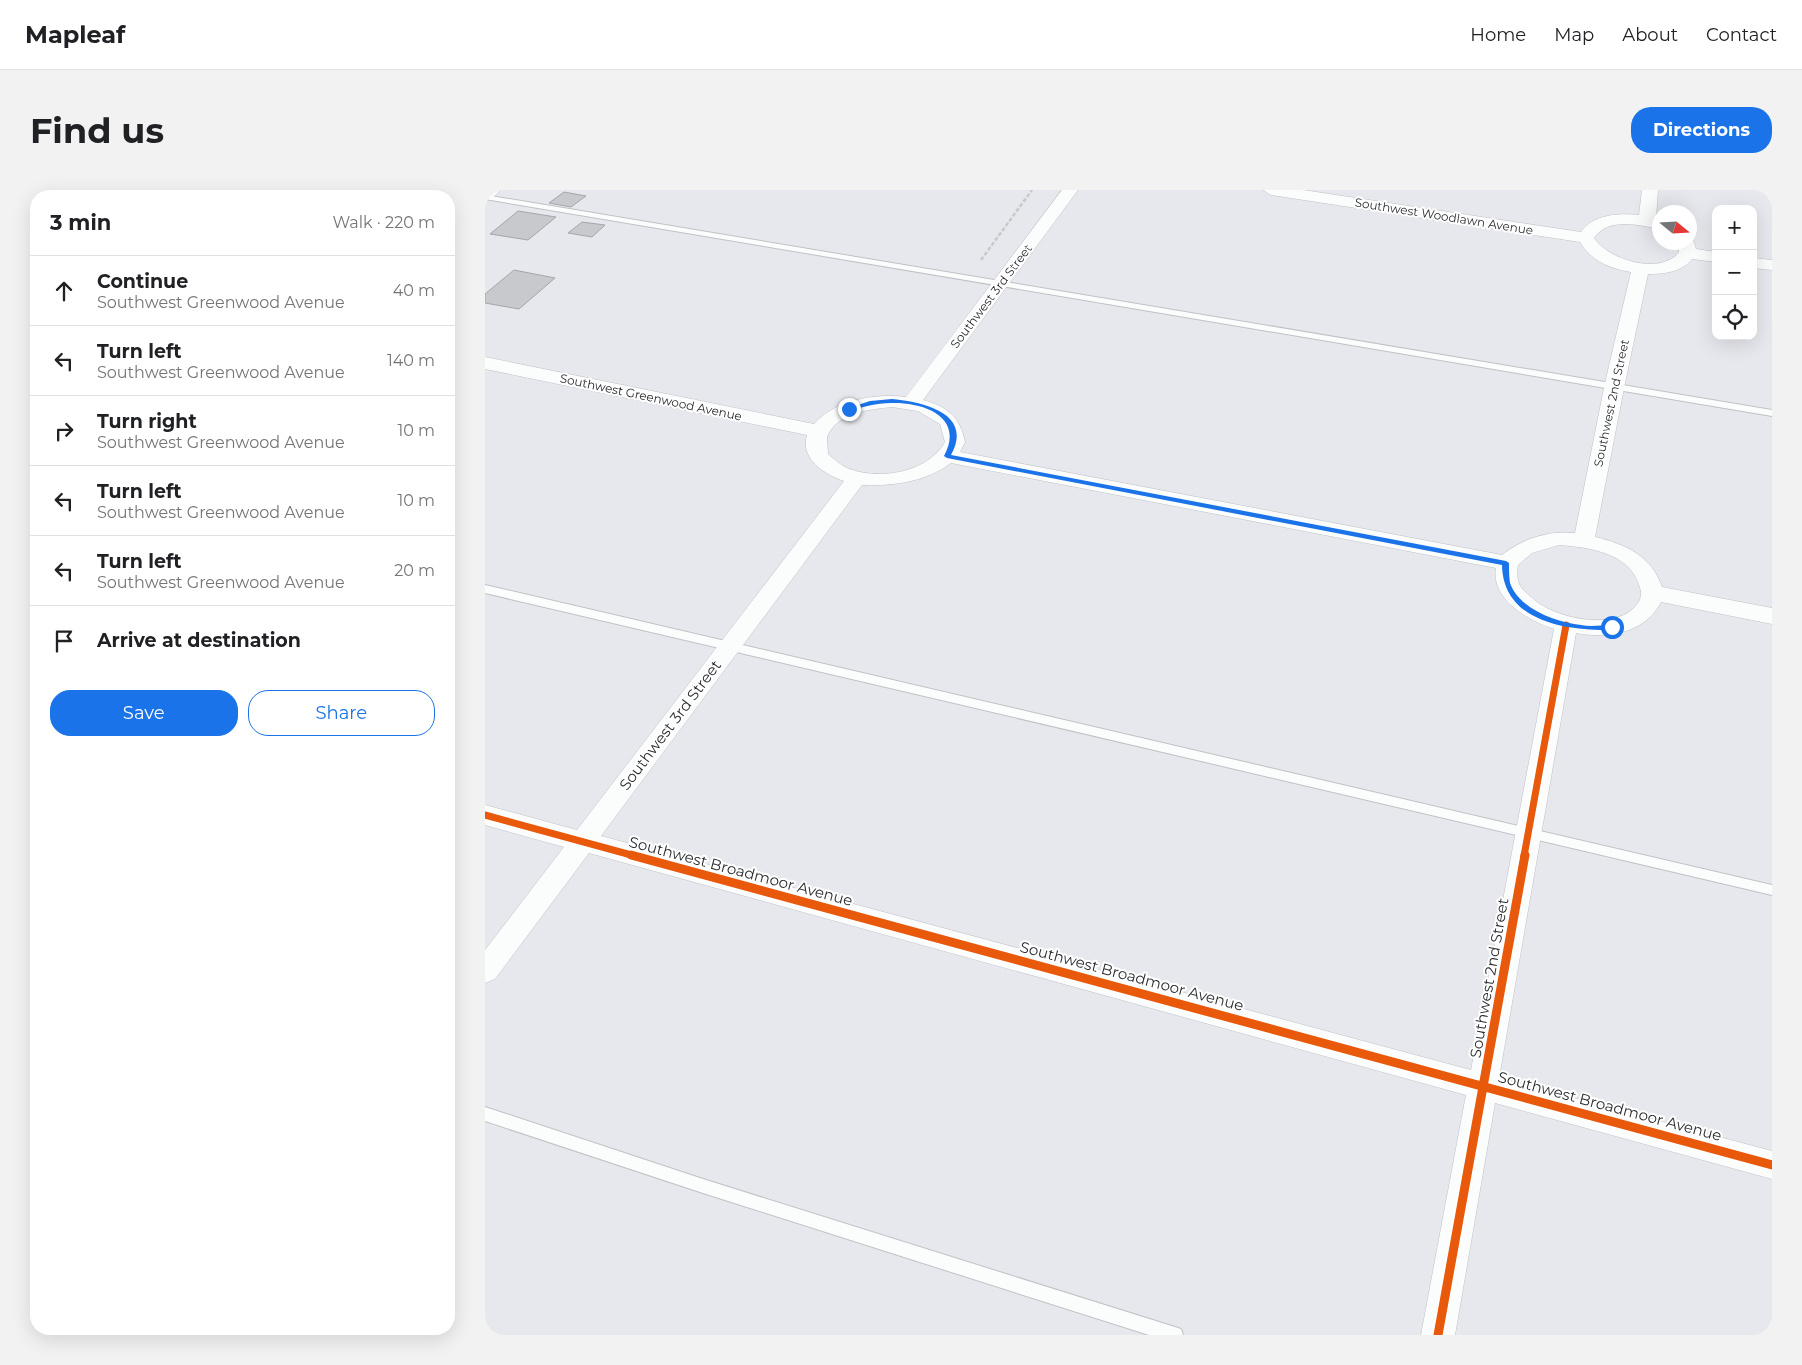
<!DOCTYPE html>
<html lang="en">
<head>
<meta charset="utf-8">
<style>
  :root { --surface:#fff; --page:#f2f2f2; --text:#202124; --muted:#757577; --line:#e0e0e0; --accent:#1a73e8 }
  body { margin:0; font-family:Montserrat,sans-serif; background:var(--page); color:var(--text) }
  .controls { position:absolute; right:15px; top:15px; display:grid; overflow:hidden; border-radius:10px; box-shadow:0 5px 20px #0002 }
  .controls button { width:45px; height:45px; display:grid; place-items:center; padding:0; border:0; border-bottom:1px solid var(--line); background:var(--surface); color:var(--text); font:25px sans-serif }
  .compass { position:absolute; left:1167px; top:15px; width:45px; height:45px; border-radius:50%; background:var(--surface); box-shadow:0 5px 20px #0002; rotate:108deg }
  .stop { position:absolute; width:15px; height:15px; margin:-11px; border:4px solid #1a73e8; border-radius:50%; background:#fff }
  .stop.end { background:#1a73e8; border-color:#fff; box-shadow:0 1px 5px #0008 }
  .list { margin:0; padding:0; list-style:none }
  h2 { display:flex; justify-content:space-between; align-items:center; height:65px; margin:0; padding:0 20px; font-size:21px }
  h2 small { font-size:16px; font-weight:400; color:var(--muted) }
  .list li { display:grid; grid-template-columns:32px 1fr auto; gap:15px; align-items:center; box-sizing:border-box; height:70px; padding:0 20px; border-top:1px solid var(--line) }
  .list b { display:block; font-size:19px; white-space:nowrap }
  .list p { margin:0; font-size:16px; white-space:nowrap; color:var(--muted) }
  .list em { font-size:16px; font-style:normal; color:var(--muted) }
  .actions { display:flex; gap:10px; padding:15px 20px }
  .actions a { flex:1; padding:11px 0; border:1px solid var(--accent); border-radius:20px; text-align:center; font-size:18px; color:var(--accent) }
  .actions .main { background:var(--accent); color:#fff }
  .icon { flex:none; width:28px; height:28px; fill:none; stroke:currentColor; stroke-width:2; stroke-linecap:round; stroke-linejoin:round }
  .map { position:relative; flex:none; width:1287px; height:1145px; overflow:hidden; border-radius:20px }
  header { display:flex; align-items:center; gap:30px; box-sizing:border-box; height:70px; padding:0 25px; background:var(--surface); border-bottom:1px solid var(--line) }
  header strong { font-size:24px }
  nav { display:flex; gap:28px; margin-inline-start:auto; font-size:18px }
  .intro { display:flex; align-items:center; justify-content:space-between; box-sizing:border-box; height:120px; padding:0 30px }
  h1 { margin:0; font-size:35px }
  .button { padding:12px 22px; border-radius:20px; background:var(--accent); color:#fff; font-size:18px; font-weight:700 }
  main { display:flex; gap:30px; padding:0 30px }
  aside { flex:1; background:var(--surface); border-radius:20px; box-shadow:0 5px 20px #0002 }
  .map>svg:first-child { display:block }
  .building { fill:#c8c9cd; stroke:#a5a6a9 }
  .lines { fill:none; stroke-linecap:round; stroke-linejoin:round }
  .lane-casing { stroke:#c0c1c5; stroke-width:2 }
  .street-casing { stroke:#c0c1c5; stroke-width:1 }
  .secondary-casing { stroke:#c0c1c5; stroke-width:1 }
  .path { stroke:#c8c9cb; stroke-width:2.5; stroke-dasharray:4 2; stroke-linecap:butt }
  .lane { fill:#fbfcfc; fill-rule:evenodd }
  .street { fill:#fbfcfc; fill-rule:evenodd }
  .secondary { fill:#fbfcfc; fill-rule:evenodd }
  .cycleway-far1-casing { stroke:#fff; stroke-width:10 }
  .cycleway-casing { stroke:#fff; stroke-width:12 }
  .cycleway-far1 { stroke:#e8590c; stroke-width:7 }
  .cycleway { stroke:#e8590c; stroke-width:9 }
  .route { fill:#1a73e8 }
  .labels { text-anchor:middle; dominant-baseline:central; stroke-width:4; stroke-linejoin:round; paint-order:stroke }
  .far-street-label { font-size:12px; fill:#2a2c2f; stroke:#fff }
  .street-label { font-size:15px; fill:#2a2c2f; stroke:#fff }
</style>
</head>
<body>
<header>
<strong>Mapleaf</strong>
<nav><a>Home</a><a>Map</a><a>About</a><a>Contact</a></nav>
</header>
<div class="intro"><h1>Find us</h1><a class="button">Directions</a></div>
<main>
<aside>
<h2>3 min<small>Walk · 220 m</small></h2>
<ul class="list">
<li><svg class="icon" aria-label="ahead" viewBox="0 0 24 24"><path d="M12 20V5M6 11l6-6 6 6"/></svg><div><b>Continue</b><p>Southwest Greenwood Avenue</p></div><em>40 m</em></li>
<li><svg class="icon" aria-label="left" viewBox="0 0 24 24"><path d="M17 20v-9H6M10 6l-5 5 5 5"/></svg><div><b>Turn left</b><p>Southwest Greenwood Avenue</p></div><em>140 m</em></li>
<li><svg class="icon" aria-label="right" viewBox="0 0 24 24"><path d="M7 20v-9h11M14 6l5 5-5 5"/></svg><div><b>Turn right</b><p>Southwest Greenwood Avenue</p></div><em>10 m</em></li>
<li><svg class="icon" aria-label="left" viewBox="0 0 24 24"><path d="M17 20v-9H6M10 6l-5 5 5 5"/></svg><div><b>Turn left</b><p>Southwest Greenwood Avenue</p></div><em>10 m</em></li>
<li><svg class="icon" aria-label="left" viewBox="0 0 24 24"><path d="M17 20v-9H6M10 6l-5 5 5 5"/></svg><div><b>Turn left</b><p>Southwest Greenwood Avenue</p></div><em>20 m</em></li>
<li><svg class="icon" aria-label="arrive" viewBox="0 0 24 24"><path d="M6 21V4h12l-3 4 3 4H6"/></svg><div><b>Arrive at destination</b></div></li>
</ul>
<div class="actions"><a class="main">Save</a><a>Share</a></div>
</aside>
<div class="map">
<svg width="1287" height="1145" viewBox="0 0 1287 1145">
  <rect width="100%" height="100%" fill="#e6e8ed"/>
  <path class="building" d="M79 2 101 6 86 17 64 13Z
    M33 21 71 27 43 50 5 44Z
    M97 32 120 35 107 47 83 43Z
    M29 80 70 88 34 119 0 113V104Z"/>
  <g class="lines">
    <defs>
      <path id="lane" d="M0 5 1287 220V226L0 9Z
        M0 395 1287 695V705L0 403Z
        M0 917 218 989 690 1137 696 1139 698 1145H664L218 1003 0 931Z"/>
      <path id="street" d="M577 0H593L438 210C463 217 475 227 480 252L475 262 1017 365C1037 349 1064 340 1090 343L1120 193 1146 82C1126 79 1106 71 1095 52L786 5 778 0H818L1096 42C1108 24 1135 23 1154 25L1157 0H1173L1171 28 1174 29V39C1154 35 1123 27 1109 48 1123 70 1176 86 1194 62L1193 52H1204V48L1209 52 1211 59 1231 62V72L1207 69C1197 82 1179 84 1163 84L1140 193 1110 347C1140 354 1167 366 1177 397L1287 418V434L1176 412C1161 443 1122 449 1091 443L1014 888 1287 961V989L1010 913 970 1145H936L981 905 104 663 10 789 0 793V760L79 657 0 635V615L92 640 359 291C339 284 315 269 322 245L0 179V167L329 234C350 210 390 203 421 207ZM407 217 433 221 455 234 460 252C443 283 393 291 362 278 355 275 349 269 343 264L342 247C351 223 385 219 407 217ZM466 273 1011 378C1006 410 1043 430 1069 439L986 880 116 646 377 295C409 296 440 292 466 273ZM1074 355C1103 357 1145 363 1154 395 1157 402 1157 407 1153 413 1134 442 1074 429 1052 412 1036 399 1030 395 1033 375L1047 363Z
        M1268 68 1287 70V80L1268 78Z"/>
      <path id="secondary" d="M0 0H16L6 9 0 10Z"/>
    </defs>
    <use href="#lane" class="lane-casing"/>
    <use href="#street" class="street-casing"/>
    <use href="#secondary" class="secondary-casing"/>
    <path class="path" d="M496 70 547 0"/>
    <use href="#lane" class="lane"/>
    <use href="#street" class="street"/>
    <use href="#secondary" class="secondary"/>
    <defs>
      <path id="cycleway-far1" d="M0 625 150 666
        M1039 666 1081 435"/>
      <path id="cycleway" d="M146 665 1287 975
        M953 1145 1040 665"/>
    </defs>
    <use href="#cycleway-far1" class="cycleway-far1-casing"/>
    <use href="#cycleway" class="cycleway-casing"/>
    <use href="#cycleway-far1" class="cycleway-far1"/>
    <use href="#cycleway" class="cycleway"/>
  </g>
  <path class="route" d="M407 209C438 212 489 223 466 265L1021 371 1024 373C1024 379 1024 387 1025 393 1034 419 1071 432 1096 435 1106 437 1117 435 1127 435L1131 437 1127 440C1082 441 1018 432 1017 375L462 268 459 266C480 227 439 212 406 213 391 213 378 217 364 221L361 219 385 211Z"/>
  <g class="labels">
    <g class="far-street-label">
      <text transform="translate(959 26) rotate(9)">Southwest Woodlawn Avenue</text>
      <text transform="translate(506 106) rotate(-53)">Southwest 3rd Street</text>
      <text transform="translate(166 207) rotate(12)">Southwest Greenwood Avenue</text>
      <text transform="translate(1126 213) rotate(-78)">Southwest 2nd Street</text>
    </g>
    <g class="street-label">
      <text transform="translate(185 535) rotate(-53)">Southwest 3rd Street</text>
      <text transform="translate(256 681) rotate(15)">Southwest Broadmoor Avenue</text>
      <text transform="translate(647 786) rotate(15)">Southwest Broadmoor Avenue</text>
      <text transform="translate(1004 788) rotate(-80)">Southwest 2nd Street</text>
      <text transform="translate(1125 916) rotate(15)">Southwest Broadmoor Avenue</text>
    </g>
  </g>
</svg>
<div class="controls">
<button>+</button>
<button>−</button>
<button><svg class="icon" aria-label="locate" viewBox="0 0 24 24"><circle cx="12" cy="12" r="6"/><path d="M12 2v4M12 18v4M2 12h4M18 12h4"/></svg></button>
</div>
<svg class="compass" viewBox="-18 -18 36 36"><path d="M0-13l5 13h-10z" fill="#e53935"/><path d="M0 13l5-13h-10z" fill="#757577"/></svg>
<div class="stop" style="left:1127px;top:437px"></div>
<div class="stop end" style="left:364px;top:219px"></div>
</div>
</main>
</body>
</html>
